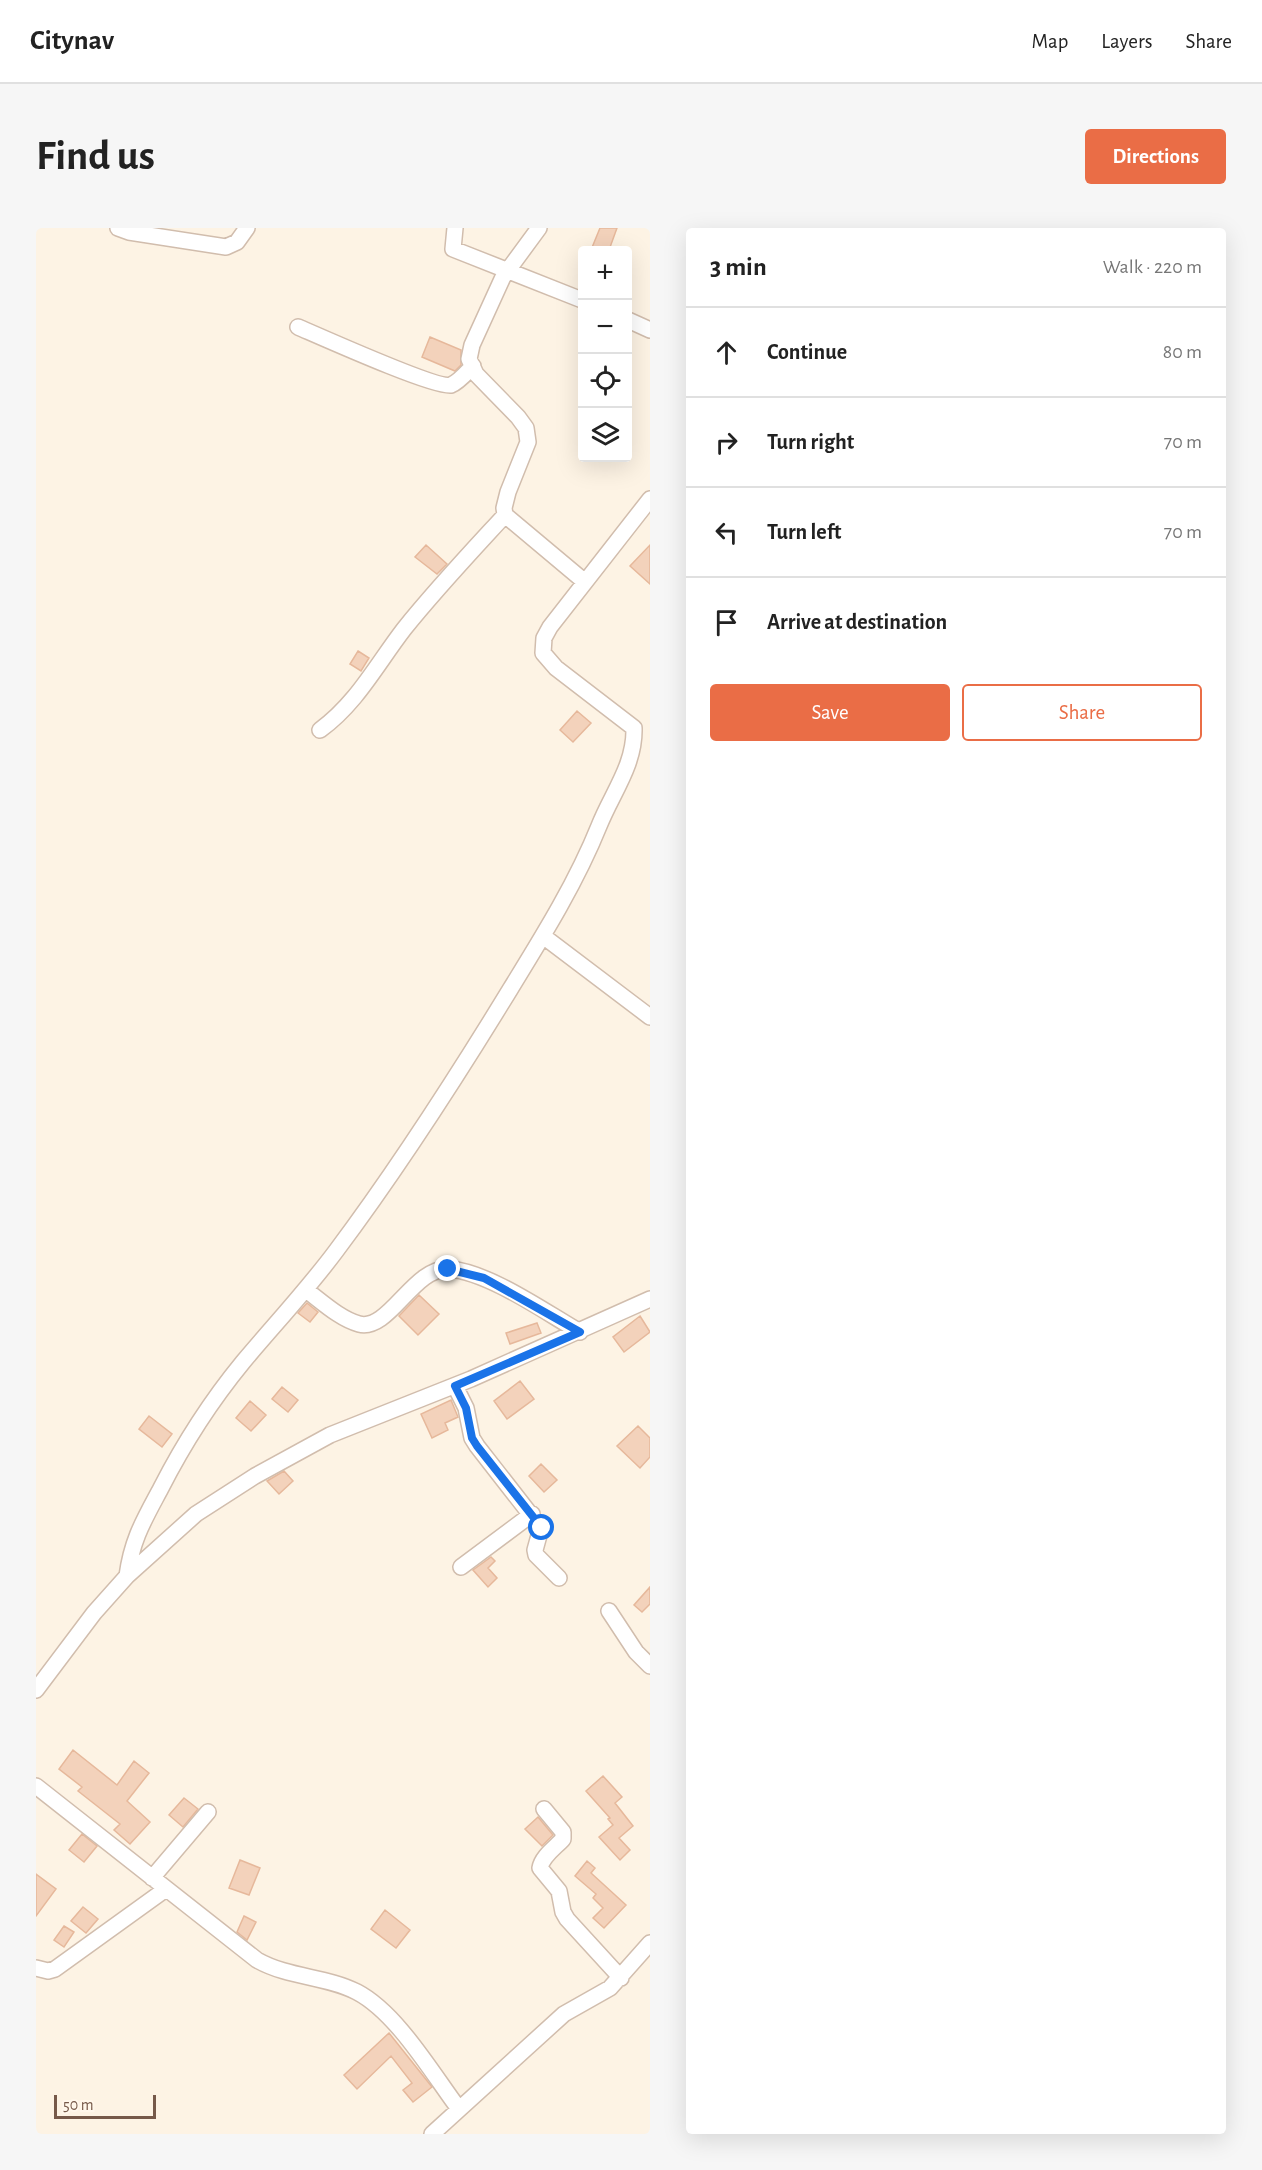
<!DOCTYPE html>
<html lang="en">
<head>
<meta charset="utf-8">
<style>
  :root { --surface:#fff; --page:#f6f6f6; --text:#222; --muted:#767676; --line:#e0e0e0; --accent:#ea6d46 }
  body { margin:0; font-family:"Alegreya Sans",sans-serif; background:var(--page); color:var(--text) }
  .controls { position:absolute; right:18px; top:18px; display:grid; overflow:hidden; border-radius:6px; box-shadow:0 6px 24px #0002 }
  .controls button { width:54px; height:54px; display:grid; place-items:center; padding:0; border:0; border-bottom:2px solid var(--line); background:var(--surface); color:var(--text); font:30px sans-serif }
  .scale { position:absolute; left:18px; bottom:15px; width:102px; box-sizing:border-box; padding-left:6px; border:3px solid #765949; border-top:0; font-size:16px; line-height:21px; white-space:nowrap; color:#765949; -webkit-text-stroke:4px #fff7eb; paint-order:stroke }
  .stop { position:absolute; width:18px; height:18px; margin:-14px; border:4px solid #1a73e8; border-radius:50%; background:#fff }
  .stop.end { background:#1a73e8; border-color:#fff; box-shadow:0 2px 6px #0008 }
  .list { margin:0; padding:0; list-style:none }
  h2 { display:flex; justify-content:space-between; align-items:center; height:78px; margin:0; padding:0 24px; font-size:26px }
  h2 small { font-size:20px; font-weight:400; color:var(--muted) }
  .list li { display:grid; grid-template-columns:39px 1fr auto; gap:18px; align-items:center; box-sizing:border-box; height:90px; padding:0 24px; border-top:2px solid var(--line) }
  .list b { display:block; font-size:22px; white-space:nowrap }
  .list em { font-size:20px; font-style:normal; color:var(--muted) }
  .actions { display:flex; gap:12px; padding:18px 24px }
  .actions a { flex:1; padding:14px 0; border:2px solid var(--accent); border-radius:6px; text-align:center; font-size:21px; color:var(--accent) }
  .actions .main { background:var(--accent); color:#fff }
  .icon { flex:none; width:33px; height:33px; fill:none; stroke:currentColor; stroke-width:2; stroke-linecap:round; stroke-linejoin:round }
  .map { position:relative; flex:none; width:614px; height:1906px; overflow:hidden; border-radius:6px }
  header { display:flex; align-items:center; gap:36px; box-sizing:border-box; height:84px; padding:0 30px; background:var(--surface); border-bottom:2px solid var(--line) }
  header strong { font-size:28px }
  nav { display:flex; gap:33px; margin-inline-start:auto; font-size:21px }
  .intro { display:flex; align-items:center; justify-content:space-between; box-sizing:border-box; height:144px; padding:0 36px }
  h1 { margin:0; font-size:42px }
  .button { padding:15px 27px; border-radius:6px; background:var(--accent); color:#fff; font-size:21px; font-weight:700 }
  main { display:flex; gap:36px; padding:0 36px }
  aside { flex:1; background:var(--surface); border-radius:6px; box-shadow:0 6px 24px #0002 }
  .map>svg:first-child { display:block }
  .building { fill:#f3d2bb; stroke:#e6b89b; stroke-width:1.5 }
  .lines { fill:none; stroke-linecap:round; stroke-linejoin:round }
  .minor-casing { stroke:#d1bdad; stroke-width:18 }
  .minor { stroke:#fff; stroke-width:15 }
  .route { stroke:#1a73e8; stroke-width:8 }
</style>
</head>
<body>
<header>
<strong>Citynav</strong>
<nav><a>Map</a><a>Layers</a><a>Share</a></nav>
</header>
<div class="intro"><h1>Find us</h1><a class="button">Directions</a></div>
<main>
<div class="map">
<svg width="614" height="1906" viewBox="0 0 614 1906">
  <rect width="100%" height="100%" fill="#fdf3e4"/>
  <path class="building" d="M564 0H581L573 22H555Z
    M394 109 425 122V137L419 143 386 129Z
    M390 317 411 336 401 346 379 329Z
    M614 317V356L594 338Z
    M322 423 333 430 325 443 314 436Z
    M541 483 555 495 537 514 524 502Z
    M383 1067 403 1086 382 1107 363 1088Z
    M271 1075 282 1084 274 1094 262 1085Z
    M604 1088 614 1104 588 1124 577 1109Z
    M501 1095 505 1105 474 1116 470 1105Z
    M484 1153 498 1171 471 1191 458 1173Z
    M246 1159 262 1172 252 1184 236 1171Z
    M415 1172 422 1189 409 1195 412 1202 396 1210 385 1186Z
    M214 1173 230 1187 215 1203 200 1190Z
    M113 1188 136 1206 126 1219 103 1201Z
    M602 1198 614 1210V1229L604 1240 581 1218Z
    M505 1236 521 1252 508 1264 493 1248Z
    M248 1243 257 1253 243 1266 231 1253Z
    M455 1329 459 1333 452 1340 461 1350 452 1359 437 1342Z
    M614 1359V1376L606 1384 598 1377Z
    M37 1522 81 1557 98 1533 113 1545 91 1573 114 1594 94 1616 78 1602 84 1596 42 1563 46 1559 23 1541Z
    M567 1548 586 1569 579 1575 597 1598 583 1610 594 1622 584 1632 563 1609 577 1597 572 1591 574 1590 550 1563Z
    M148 1570 162 1581 147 1599 133 1587Z
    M502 1589 517 1607 506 1618 489 1601Z
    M46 1606 61 1618 48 1634 33 1622Z
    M204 1632 224 1640 213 1667 193 1660Z
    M551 1633 559 1640 555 1645 590 1677 568 1700 557 1690 567 1680 557 1670 560 1666 539 1648Z
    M0 1646 20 1661 0 1688Z
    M47 1679 62 1691 50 1705 35 1693Z
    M349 1682 374 1702 360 1720 335 1701Z
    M208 1688 220 1694 211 1712 201 1704Z
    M28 1698 38 1704 28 1719 18 1712Z
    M353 1805 396 1859 377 1874 367 1862 376 1855 355 1828 321 1861 308 1847Z"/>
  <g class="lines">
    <defs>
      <path id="minor" d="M82 0 93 4 190 19 201 14 211 0
        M419 0 417 21 546 72
        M503 0 467 49 436 117 433 131 440 146 482 189 490 200 492 214 472 264 468 280 469 287 549 354
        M592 92 614 102
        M262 99C283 108 401 161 415 157 423 154 431 144 437 138
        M284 502C321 475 341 436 368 401 400 361 435 324 469 287
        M507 708 614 789
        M270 1062C285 1073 304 1091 323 1096 353 1104 378 1038 413 1041 453 1044 509 1084 544 1104
        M419 1158 430 1180 436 1210 441 1218 505 1300 499 1322 500 1327 523 1350
        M425 1339 496 1286
        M91 1348C96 1311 108 1292 125 1260 148 1215 175 1173 207 1134 238 1097 271 1062 300 1023 363 939 420 850 475 760 507 708 540 655 563 598 576 565 599 537 598 500L520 440 507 425 508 410 514 399 614 271
        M573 1383 600 1424 614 1438
        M0 1462 58 1385 91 1348 160 1286 219 1248 294 1207 435 1151 614 1071
        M0 1558 221 1732C253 1750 290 1748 321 1764 361 1785 396 1845 423 1881
        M508 1581 527 1604V1611C520 1619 506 1628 504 1640L523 1663 527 1684 531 1691 585 1750
        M116 1650 172 1584
        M0 1740 12 1743 19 1741 130 1661
        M396 1906 528 1786 574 1760 614 1715"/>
    </defs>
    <use href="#minor" class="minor-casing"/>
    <use href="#minor" class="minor"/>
  </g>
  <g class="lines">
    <path class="route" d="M412 1041 448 1050 544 1104 419 1158 430 1180 436 1210 441 1218 506 1300"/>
  </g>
</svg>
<div class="controls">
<button>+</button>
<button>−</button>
<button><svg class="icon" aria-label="locate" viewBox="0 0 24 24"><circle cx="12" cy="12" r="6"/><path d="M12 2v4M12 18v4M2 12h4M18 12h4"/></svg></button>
<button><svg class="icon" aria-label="layers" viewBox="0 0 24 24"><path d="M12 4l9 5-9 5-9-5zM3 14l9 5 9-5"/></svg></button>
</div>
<div class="scale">50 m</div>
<div class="stop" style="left:506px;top:1300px"></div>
<div class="stop end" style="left:412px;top:1041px"></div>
</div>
<aside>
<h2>3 min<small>Walk · 220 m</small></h2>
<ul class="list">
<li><svg class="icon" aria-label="ahead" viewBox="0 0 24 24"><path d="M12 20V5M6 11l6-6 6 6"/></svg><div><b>Continue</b></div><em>80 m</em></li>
<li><svg class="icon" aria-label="right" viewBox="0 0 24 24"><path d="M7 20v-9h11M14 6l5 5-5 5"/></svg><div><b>Turn right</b></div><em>70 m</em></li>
<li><svg class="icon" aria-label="left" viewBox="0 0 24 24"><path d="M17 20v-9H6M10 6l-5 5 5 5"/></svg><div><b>Turn left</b></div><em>70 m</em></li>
<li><svg class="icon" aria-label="arrive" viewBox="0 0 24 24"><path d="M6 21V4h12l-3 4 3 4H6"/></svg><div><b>Arrive at destination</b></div></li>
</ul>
<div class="actions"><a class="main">Save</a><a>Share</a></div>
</aside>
</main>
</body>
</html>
